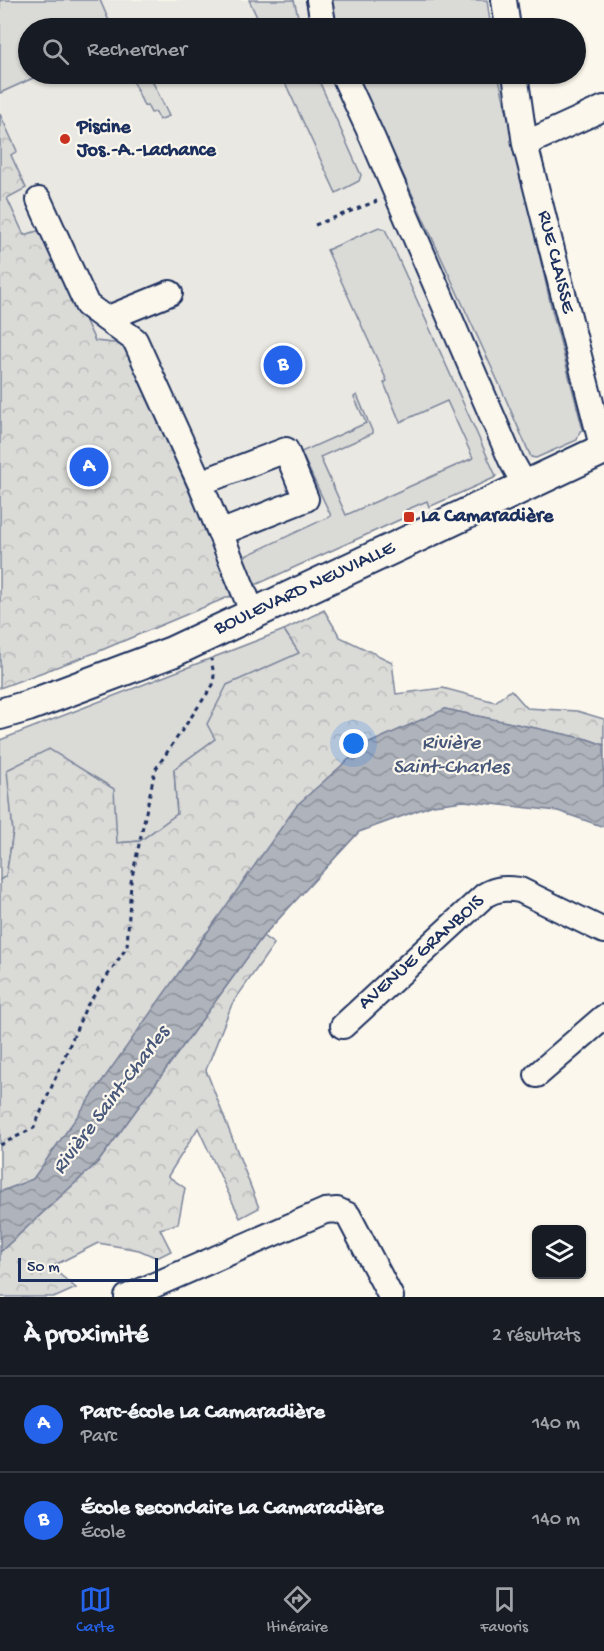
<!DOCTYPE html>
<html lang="fr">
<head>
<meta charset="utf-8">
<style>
  :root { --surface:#171b24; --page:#20242c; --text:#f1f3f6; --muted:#9ea1a6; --line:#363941; --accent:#2563eb }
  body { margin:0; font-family:"Gochi Hand",sans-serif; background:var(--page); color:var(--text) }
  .controls { position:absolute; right:18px; bottom:18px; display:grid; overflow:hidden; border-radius:9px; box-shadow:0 2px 4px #0004 }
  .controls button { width:54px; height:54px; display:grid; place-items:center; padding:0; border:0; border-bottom:2px solid var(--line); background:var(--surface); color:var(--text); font:30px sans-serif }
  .scale { position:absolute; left:18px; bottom:15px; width:140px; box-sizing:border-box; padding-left:6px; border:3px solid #1b2f5e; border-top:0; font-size:16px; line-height:21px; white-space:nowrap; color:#1b2f5e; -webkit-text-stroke:4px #fbf7ec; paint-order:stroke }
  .you { position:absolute; left:354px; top:744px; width:21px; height:21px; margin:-15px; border:4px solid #fff; border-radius:50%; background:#1a73e8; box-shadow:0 0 0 9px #1a73e833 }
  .badge { display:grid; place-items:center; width:39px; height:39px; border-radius:50%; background:var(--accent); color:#fff; font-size:20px; font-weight:700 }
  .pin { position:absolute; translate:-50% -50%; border:3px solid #fff; box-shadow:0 2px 6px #0006 }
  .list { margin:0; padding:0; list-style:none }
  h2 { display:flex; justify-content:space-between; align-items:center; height:78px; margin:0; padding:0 24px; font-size:26px }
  h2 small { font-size:20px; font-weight:400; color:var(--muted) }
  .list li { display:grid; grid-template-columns:39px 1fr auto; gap:18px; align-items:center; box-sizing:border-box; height:96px; padding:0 24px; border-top:2px solid var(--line) }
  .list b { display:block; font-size:22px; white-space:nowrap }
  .list p { margin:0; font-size:20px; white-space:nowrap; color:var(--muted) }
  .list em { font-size:20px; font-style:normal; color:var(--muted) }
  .icon { flex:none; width:33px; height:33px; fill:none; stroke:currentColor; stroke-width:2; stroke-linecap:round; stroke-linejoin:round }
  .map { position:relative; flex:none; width:604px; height:1297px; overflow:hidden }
  .search { position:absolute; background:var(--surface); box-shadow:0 2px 4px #0004; left:18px; right:18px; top:18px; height:66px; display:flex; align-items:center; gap:15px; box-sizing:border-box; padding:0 21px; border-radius:33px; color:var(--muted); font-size:22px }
  .sheet { height:270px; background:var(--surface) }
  nav { display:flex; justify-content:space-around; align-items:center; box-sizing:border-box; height:84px; border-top:2px solid var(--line); background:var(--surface); font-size:16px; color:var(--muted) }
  nav a { display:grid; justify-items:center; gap:3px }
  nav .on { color:var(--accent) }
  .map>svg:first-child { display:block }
  .built { fill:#eae8e2 }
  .green { fill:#dadad7; stroke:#7a849a; stroke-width:1.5 }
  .forest { fill:url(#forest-crowns); stroke:#7a849a; stroke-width:1.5 }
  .water { fill:url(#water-waves); stroke:#747e96; stroke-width:1.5 }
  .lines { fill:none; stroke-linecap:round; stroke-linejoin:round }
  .minor-casing { stroke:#1b2f5e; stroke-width:28 }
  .major-casing { stroke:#1b2f5e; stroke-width:34 }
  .path { stroke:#1b2f5e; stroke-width:3; stroke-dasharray:4.5 4.5; stroke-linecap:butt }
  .minor { stroke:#fbf7ec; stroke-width:24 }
  .major { stroke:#fbf7ec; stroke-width:30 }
  .poi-dot { fill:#c8321e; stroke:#fbf7ec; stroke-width:2 }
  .labels { text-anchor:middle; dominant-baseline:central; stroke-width:4.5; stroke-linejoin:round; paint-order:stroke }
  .poi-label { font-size:20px; font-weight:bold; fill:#1b2f5e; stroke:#fbf7ec; text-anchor:start }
  .street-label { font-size:20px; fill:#1b2f5e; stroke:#fbf7ec }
  .water-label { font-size:21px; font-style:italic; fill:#47577a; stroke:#fbf7ec }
</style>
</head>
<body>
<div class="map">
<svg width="604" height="1297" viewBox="0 0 604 1297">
  <defs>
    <pattern id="forest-crowns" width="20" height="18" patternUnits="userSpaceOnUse" patternTransform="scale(1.5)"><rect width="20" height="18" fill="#dadad7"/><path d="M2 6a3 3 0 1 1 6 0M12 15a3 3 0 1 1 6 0" fill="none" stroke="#babbbb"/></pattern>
    <pattern id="water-waves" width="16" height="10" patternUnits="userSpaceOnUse" patternTransform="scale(1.5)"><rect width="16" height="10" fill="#afb3bb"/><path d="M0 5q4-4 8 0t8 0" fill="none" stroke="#8e929b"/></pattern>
  </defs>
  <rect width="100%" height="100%" fill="#fbf7ec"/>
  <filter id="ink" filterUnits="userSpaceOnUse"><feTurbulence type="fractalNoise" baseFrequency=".0167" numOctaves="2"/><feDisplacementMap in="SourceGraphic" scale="12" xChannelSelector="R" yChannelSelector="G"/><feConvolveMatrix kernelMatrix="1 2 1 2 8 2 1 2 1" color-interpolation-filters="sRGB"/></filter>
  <g filter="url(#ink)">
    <path class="built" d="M0 0H487L491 28H28V74H498L552 310 583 430 580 431V437L571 444 210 605 97 652 0 688Z"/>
    <path class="green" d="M0 0H100L112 28H28V74H42L0 93Z
      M249 0H294L301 28H262Z
      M330 0H487L491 28H337Z
      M130 74H149L169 116 159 120 156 112 151 113 147 105 144 106Z
      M281 74H316L361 175 359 181 336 193Z
      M357 74H498L552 310 583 430 580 431 577 440 536 458 531 457 501 388Z
      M379 227 385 229 496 476 494 478 429 507 427 501 406 510 408 516 251 587 239 559 331 516 301 452 366 423 354 397 357 395 373 433 320 457 346 515 473 458 447 401 400 422 384 383 387 381 327 250Z
      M284 630 300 653 227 685 215 739 174 769 177 814 140 841 117 843 8 770 13 832 6 876 0 880V740Z"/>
    <path class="forest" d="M0 114 17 151 11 155 26 188 7 198 24 235 44 229 95 341 123 344 233 590V595L97 652 0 688Z
      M324 610 340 637 392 662 396 694 443 688 495 702 511 690 527 708 577 711 604 719V745L587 739 445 709 205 934 159 1003 33 1179 0 1192V880L6 876 13 832 7 770 49 749 114 789 117 843 140 841 177 814 174 769 215 739 207 724 227 685 299 653 284 630Z
      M263 936 274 944 232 1004 206 1070 259 1208 240 1218 198 1128 168 1176 185 1188 178 1224 160 1229 171 1251 157 1258 139 1250 98 1243 51 1267 76 1288 56 1297H0V1252L99 1161Z"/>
    <path class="water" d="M445 709 587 739 604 745V827L558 811 464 801 433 805 359 832 263 936 99 1161 0 1252V1192L33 1179 298 804 365 745Z"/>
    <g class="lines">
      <defs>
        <path id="minor" d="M319 0 324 28
          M504 0 508 28
          M343 74 373 139 511 460 525 485
          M515 74 525 144 603 450
          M525 144 604 108
          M39 200 87 305 135 340 200 483
          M106 319 170 293
          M220 533 306 499 286 450 200 483 253 614
          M343 1026 485 895C497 888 506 888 520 890L604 931
          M537 1075 604 1017
          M127 1297 325 1211 337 1210 348 1215 391 1297"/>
        <path id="major" d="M0 714 28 706 172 652 604 449"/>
      </defs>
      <use href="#minor" class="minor-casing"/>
      <use href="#major" class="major-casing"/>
      <path class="path" d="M315 225 377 201
        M0 1145 34 1128 86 1007 127 947 131 882 155 770 213 685 214 675 211 659"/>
      <use href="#minor" class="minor"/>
      <use href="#major" class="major"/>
    </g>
  </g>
  <g class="poi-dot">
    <circle cx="65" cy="139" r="6"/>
    <rect x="403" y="511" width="12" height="12" rx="3"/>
  </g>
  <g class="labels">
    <g class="poi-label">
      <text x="77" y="128">Piscine<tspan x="77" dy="23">Jos.-A.-Lachance</tspan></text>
      <text x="421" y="517">La Camaradière</text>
    </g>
    <g class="street-label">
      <text transform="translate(555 262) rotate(76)">RUE CLAISSE</text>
      <text transform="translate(305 589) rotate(-25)">BOULEVARD NEUVIALLE</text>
      <text transform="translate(422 953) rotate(-42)">AVENUE GRANBOIS</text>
    </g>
    <g class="water-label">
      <text x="451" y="744">Rivière<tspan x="451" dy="24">Saint-Charles</tspan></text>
      <text transform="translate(112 1101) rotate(-53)">Rivière Saint-Charles</text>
    </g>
  </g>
</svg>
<div class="controls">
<button><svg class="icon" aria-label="layers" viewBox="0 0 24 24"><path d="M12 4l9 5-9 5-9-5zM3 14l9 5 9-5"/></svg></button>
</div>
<div class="scale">50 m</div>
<div class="you"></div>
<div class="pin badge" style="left:89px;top:467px">A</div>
<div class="pin badge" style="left:283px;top:365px">B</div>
<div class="search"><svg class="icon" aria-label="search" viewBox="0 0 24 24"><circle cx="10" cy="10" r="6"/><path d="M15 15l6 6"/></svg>Rechercher</div>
</div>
<section class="sheet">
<h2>À proximité<small>2 résultats</small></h2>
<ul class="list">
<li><span class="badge">A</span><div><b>Parc-école La Camaradière</b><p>Parc</p></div><em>140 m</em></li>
<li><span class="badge">B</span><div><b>École secondaire La Camaradière</b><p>École</p></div><em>140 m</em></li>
</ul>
</section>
<nav>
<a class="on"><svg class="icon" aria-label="map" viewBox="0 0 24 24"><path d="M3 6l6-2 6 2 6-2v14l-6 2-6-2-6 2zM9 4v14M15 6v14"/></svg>Carte</a>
<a><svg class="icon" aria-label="directions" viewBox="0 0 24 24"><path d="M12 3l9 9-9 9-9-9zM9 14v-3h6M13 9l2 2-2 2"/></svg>Itinéraire</a>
<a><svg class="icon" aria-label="saved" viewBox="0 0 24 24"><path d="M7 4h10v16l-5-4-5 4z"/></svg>Favoris</a>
</nav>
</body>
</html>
